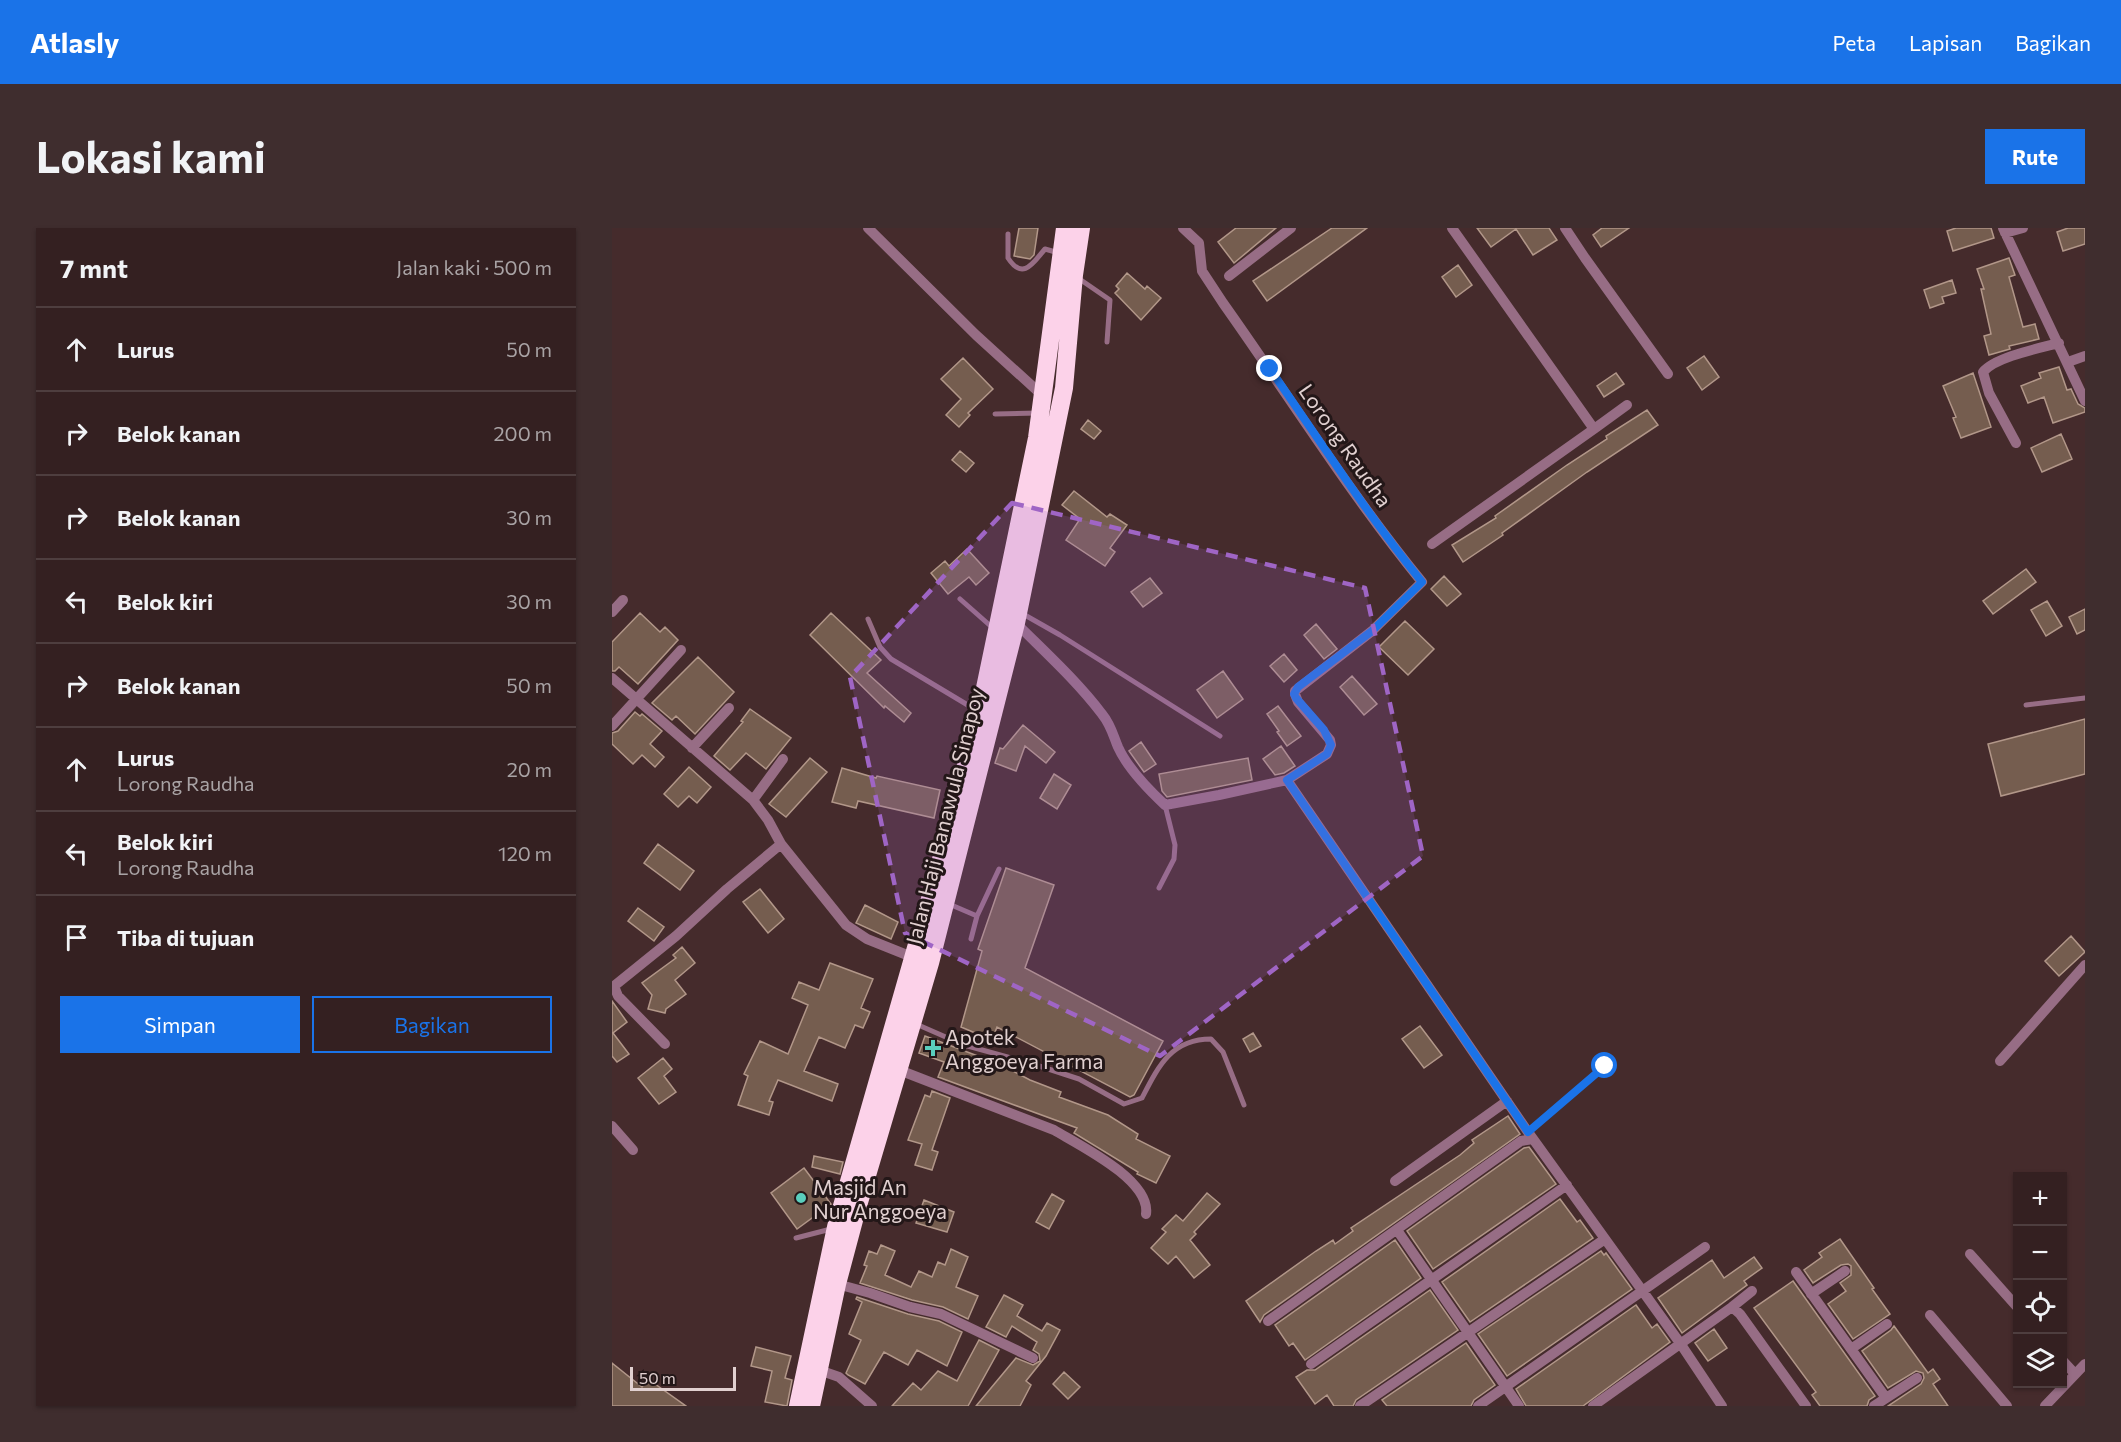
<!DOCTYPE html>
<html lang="id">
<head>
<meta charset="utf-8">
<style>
  :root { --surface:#342021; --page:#3f2d2e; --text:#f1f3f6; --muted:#a9a3a5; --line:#4e3e3f; --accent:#1a73e8 }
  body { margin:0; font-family:Commissioner,sans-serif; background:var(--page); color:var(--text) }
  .controls { position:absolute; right:18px; bottom:18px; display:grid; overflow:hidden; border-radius:0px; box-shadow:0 2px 4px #0004 }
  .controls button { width:54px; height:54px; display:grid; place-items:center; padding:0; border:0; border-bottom:2px solid var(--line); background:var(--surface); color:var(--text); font:30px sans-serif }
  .scale { position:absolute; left:18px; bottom:15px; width:106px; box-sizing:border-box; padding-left:6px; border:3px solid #e1d0d0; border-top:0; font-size:16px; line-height:21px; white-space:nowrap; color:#e1d0d0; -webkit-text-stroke:4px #231718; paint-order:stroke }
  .stop { position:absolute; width:18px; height:18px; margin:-14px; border:4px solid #1a73e8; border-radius:50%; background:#fff }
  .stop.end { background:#1a73e8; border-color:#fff; box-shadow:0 2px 6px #0008 }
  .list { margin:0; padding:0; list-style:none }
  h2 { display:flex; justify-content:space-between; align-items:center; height:78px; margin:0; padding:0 24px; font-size:26px }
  h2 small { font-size:20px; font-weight:400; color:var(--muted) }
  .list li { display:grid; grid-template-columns:39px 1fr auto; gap:18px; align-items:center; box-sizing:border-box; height:84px; padding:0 24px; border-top:2px solid var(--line) }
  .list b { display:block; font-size:22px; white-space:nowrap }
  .list p { margin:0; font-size:20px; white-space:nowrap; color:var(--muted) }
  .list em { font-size:20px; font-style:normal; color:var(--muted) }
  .actions { display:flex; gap:12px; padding:18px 24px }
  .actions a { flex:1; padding:14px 0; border:2px solid var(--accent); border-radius:0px; text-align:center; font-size:21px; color:var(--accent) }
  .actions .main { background:var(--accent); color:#fff }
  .icon { flex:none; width:33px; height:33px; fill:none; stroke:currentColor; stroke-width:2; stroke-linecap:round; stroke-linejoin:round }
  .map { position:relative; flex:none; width:1473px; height:1178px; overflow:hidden; border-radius:0px }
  header { display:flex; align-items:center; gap:36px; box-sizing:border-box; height:84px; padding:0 30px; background:var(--accent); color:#fff }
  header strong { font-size:28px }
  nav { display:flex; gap:33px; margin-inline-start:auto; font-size:21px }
  .intro { display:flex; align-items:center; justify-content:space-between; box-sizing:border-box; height:144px; padding:0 36px }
  h1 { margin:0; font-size:42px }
  .button { padding:15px 27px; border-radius:0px; background:var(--accent); color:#fff; font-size:21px; font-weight:700 }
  main { display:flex; gap:36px; padding:0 36px }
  aside { flex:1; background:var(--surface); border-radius:0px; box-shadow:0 2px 4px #0004 }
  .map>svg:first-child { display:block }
  .building { fill:#755d4f; stroke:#b29789; stroke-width:1.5 }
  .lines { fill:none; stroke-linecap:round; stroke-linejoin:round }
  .lane { stroke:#976d85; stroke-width:5 }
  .street { stroke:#976d85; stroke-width:10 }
  .highway { stroke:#fcd2e9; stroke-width:18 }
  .route { stroke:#1a73e8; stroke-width:8 }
  .marked { fill:#9f65c5; fill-opacity:0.2; stroke:#9f65c5; stroke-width:4.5; stroke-dasharray:12 8; stroke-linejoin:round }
  .poi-dot { fill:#5acebd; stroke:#231718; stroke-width:2 }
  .labels { text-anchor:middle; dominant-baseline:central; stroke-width:6; stroke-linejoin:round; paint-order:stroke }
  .street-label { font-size:21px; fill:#e1d0d0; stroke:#231718 }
  .poi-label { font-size:21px; fill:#e1d0d0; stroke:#231718; text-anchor:start }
</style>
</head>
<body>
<header>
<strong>Atlasly</strong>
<nav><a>Peta</a><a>Lapisan</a><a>Bagikan</a></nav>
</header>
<div class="intro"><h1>Lokasi kami</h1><a class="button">Rute</a></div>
<main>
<aside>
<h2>7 mnt<small>Jalan kaki · 500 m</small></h2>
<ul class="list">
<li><svg class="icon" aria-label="ahead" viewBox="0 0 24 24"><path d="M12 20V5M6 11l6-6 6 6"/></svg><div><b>Lurus</b></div><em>50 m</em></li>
<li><svg class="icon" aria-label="right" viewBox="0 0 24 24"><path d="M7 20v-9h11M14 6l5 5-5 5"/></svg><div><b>Belok kanan</b></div><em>200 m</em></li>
<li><svg class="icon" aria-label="right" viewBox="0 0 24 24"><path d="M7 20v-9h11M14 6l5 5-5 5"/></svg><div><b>Belok kanan</b></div><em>30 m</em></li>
<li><svg class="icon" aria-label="left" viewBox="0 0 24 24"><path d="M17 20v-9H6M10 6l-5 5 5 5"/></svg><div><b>Belok kiri</b></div><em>30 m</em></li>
<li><svg class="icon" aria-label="right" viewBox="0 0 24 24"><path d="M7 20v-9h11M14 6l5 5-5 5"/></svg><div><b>Belok kanan</b></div><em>50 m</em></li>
<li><svg class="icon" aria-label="ahead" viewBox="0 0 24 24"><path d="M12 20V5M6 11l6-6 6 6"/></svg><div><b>Lurus</b><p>Lorong Raudha</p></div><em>20 m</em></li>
<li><svg class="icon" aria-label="left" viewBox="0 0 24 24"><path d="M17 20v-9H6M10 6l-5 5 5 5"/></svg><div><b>Belok kiri</b><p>Lorong Raudha</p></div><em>120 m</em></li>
<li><svg class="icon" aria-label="arrive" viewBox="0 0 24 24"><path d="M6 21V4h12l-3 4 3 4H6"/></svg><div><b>Tiba di tujuan</b></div></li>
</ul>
<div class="actions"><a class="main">Simpan</a><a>Bagikan</a></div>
</aside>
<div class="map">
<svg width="1473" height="1178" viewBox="0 0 1473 1178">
  <rect width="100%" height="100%" fill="#452b2c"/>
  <path class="building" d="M407 0H426L422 27 418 31 402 28Z
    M624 0H664L622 35 606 14Z
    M720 0H755L655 73 641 53Z
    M865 0H937L945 12 921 27 904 1 879 19Z
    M990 0H1017L989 19 981 7Z
    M1344 0H1379L1382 10 1341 23 1335 3Z
    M1456 0H1473V16L1451 23 1445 4Z
    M1397 30 1403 47 1397 49 1411 99 1423 96 1427 111 1397 118 1398 121 1377 127 1372 108 1379 106 1369 61H1372L1365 41Z
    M846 37 860 57 844 69 830 49Z
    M515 45 533 61 535 58 549 70 529 92 503 65 507 61 504 58Z
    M1340 52 1344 65 1330 69 1332 75 1318 80 1312 62Z
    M1092 128 1107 149 1090 162 1075 140Z
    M351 130 381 161 356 185 358 187 347 199 334 187 349 171 329 151Z
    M1447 139 1455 162 1459 161 1466 176 1473 180V184L1441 195 1432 169 1416 175 1409 158 1429 150 1427 145Z
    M1004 145 1012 156 992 169 985 158Z
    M1361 145 1379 199 1349 210 1341 190 1344 189 1331 158Z
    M1035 182 1046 197 975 244 890 305 891 307 851 334 840 317 884 290 883 288 955 237 995 211 994 208Z
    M476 192 489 203 482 211 469 201Z
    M1449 206 1460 231 1430 244 1419 220Z
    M348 223 362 235 354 244 340 232Z
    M462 263 495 289 498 286 515 297 498 320 503 324 493 338 454 312 468 291 450 277Z
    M355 321 377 345 364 357 357 349 336 366 319 345 333 333 337 338Z
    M1414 341 1424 354 1381 386 1371 373Z
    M832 348 849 366 835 378 819 361Z
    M538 350 550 365 531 379 519 364Z
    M1435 373 1450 398 1434 408 1419 382Z
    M1473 381V402L1465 406 1457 389Z
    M28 385 48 404 53 399 66 412 26 456 7 439 3 443H0V414Z
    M219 385 269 432 255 445 299 485 292 494 273 478 272 480 198 407Z
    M793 393 822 421 796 447 767 419Z
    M704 396 725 421 712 431 692 407Z
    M672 426 685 442 672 454 658 438Z
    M86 429 122 464 83 506 64 488 60 492 40 475Z
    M611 443 631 471 605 490 585 462Z
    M740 448 765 476 752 487 728 459Z
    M666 478 689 508 675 518 665 504 667 503 655 486Z
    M138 481 179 510 154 541 134 525 118 542 102 528 131 494 129 493Z
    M23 484 28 488 30 486 50 503 38 516 52 529 43 539 30 527 21 536 0 516V505L6 503Z
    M1473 491V546L1389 568 1376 516Z
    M411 497 443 524 434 535 413 518 404 543 383 535 388 520 391 521Z
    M529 514 544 536 532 544 517 523Z
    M669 518 683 538 672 545 663 547 651 531Z
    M198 530 215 544 174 589 157 576Z
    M636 530 640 552 555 569 550 563 547 546Z
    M77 539 99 559 85 575 77 568 66 579 52 566Z
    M230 540 264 550 265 548 328 562 322 590 246 573 244 580 220 574Z
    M442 546 459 557 445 581 428 570Z
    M46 616 82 643 68 662 32 635Z
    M394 640 442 657 413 740 551 813 522 867 518 869 385 799 380 812 349 799 370 723 366 721Z
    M148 661 172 691 156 705 131 674Z
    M253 677 286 694 279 711 244 695Z
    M26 680 52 699 42 713 16 693Z
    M1459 708 1473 724 1447 748 1433 733Z
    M70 719 83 735 63 752 74 766 54 781 53 785 36 781 40 767 30 755 64 730 61 727Z
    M218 735 261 751 249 780 258 784 251 800 243 797 233 820 207 809 192 843 226 856 220 873 166 852 157 873 161 874 157 887 126 877 136 848 132 846 148 813 176 826 196 777 180 770 187 754 207 762Z
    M0 773 15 794 1 805 17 826 5 834 0 828Z
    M808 798 830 827 812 840 790 811Z
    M641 805 649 818 638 824 631 811Z
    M313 808 395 839V840L418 852 449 864 447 869 496 887 526 906 524 911 558 928 544 955 525 946 526 944 462 905 465 900 326 849 332 834 307 825Z
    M51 830 60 841 52 848 64 864 47 876 26 850Z
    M320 863 338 870 320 922 326 924 320 942 303 937 310 916 296 912 313 867 318 869Z
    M896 888 908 906 652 1087 648 1094 634 1073 704 1023 721 1012 723 1016 741 1003 739 1000 848 927 862 915 860 912Z
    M917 919 944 956 821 1041 795 1003 912 920Z
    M202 928 231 934 228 946 200 939Z
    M192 940 219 976 185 1001 159 965Z
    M595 965 608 976 582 1004 584 1006 578 1012 598 1037 582 1050 564 1028 556 1036 539 1020 554 1004 550 1001 564 987 571 993Z
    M440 966 452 973 437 1001 424 994Z
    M948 971 965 994 968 992 981 1010 858 1094 830 1054Z
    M312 972 342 984 335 1004 304 995Z
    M1228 1011 1262 1060 1260 1061 1278 1086 1241 1111 1216 1076 1234 1063 1228 1055 1239 1047V1038L1236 1036 1229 1037 1201 1055 1192 1042 1210 1029 1207 1025Z
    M783 1012 809 1050 693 1132 681 1115 677 1118 663 1097Z
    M269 1017 283 1023 273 1047 299 1059 307 1043 320 1049 326 1034 333 1037 339 1021 356 1029 344 1059 366 1068 356 1091 331 1079 300 1072 248 1055 255 1038 252 1037 257 1023 265 1026Z
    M989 1023 992 1027 994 1025 1020 1061 895 1148 866 1106Z
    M1142 1029 1150 1040 1132 1053 1135 1057 1070 1105 1046 1070 1100 1032 1112 1050Z
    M1181 1053 1263 1168 1257 1172 1255 1178H1208L1200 1167 1204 1164 1142 1080Z
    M818 1062 846 1102 744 1172 741 1178H722L715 1167 703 1176 684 1149 695 1142H703Z
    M392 1067 411 1077 405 1088 430 1103 435 1095 448 1102 434 1128 414 1153 419 1157 408 1178H364L404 1130 421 1137 428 1133 427 1126 421 1122 425 1114 400 1098 394 1109 374 1099Z
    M245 1069 296 1086 327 1093 350 1104 335 1138 305 1122 296 1137 272 1124 253 1156 236 1147 234 1145 249 1112 237 1106 250 1074 244 1071Z
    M1024 1077 1040 1100 1045 1096 1058 1114 971 1178H914L904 1161Z
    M1282 1098 1316 1145 1321 1141 1328 1151 1321 1156 1336 1178H1276L1309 1156 1312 1150 1311 1145 1304 1143 1276 1160 1250 1123 1279 1102Z
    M1102 1101 1115 1120 1096 1133 1083 1115Z
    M367 1112 387 1122 356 1178H280L301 1155 309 1162 326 1143 345 1153Z
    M854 1115 883 1157 862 1172 859 1178H775L770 1172Z
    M144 1119 179 1128 173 1150 180 1152 175 1178 153 1174 160 1143 139 1138Z
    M0 1135 30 1159 36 1151 74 1178H0Z
    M452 1144 468 1159 456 1171 441 1156Z"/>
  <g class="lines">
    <path class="lane" d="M396 6V30C411 53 421 35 433 21L447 25
      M466 50 498 72 495 114
      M383 186 426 185
      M348 371 382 401
      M411 386 448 407 608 508
      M256 391 268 419 279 431 364 482
      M1414 477 1473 470
      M547 660 562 631 563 617 553 577
      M337 676 365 688
      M359 711 365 688 387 641
      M304 796 352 817 421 836 467 851 512 876 530 870C546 839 559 811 599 811L611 824 632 877
      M916 904 993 838
      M184 1010 219 1001"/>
    <path class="street" d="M256 0 364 107 430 167
      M953 0 973 30 1056 146
      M1391 0 1473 173
      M1393 5 1411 0
      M617 48 679 0
      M1456 134 1473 128
      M982 201 1015 177
      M1404 215 1377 165 1371 144C1383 129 1428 120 1447 115
      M820 316 982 201 840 0
      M0 384 11 372
      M404 395C434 425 465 453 490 486 499 497 501 507 506 519 515 539 538 563 553 577L607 567 675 552 715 526 719 517 718 512 686 474 683 466V463L760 403 810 354C738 266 677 168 611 75L590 43 587 15 571 0
      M0 450 141 572 156 592 169 616 234 697 255 711 300 729
      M0 498 69 422
      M80 520 117 480
      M675 552 916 904 1068 1115 1110 1178
      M141 572 171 531
      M53 816 6 768 2 758 64 708 115 661 169 616
      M1388 833 1473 737
      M287 842 442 902C467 917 539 952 534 986
      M0 898 21 922
      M783 953 895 873
      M785 1002 907 1178
      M1358 1026 1406 1080
      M1184 1044 1274 1170
      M225 1056 258 1065 298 1079 329 1086 421 1130
      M1199 1066 1233 1043
      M1120 1079 1140 1063
      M1318 1087 1395 1178
      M656 1093 909 913 921 911
      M1239 1121 1275 1096
      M1450 1132 1463 1146
      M699 1136 955 957
      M204 1141 227 1149 260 1178
      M748 1178 993 1011
      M866 1178 1093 1019
      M981 1178 1120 1079 1128 1086 1194 1178
      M1262 1178 1305 1150
      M1433 1178 1473 1136"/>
    <path class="highway" d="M186 1178 224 999 326 643 368 484 425 210 453 0
      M199 1178 225 1056 245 981 318 735 404 395 452 160 462 47 469 0"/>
  </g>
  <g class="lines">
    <path class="route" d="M658 141C708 213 755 286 810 354L760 403 686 459 682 466 684 470 712 502 719 517 715 526 675 552 916 904 993 838"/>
  </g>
  <path class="marked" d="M400 275 753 360 811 628 548 828 293 705 238 449Z"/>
  <g class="poi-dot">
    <path d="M318 811h6v6h6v6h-6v6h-6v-6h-6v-6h6z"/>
    <circle cx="189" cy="970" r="6"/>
  </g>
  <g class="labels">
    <g class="street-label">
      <text transform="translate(734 217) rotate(55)">Lorong Raudha</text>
      <text transform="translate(332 588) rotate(-76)">Jalan Haji Banawula Sinapoy</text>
    </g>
    <g class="poi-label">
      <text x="333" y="808">Apotek<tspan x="333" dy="24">Anggoeya Farma</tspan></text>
      <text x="201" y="958">Masjid An<tspan x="201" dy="24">Nur Anggoeya</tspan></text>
    </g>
  </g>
</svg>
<div class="controls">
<button>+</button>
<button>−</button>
<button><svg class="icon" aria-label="locate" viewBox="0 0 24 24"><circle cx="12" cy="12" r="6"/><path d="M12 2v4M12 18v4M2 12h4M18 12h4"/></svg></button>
<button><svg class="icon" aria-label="layers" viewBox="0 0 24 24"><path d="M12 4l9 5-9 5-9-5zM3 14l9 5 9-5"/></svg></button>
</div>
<div class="scale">50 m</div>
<div class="stop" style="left:993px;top:838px"></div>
<div class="stop end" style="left:658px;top:141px"></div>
</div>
</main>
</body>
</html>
